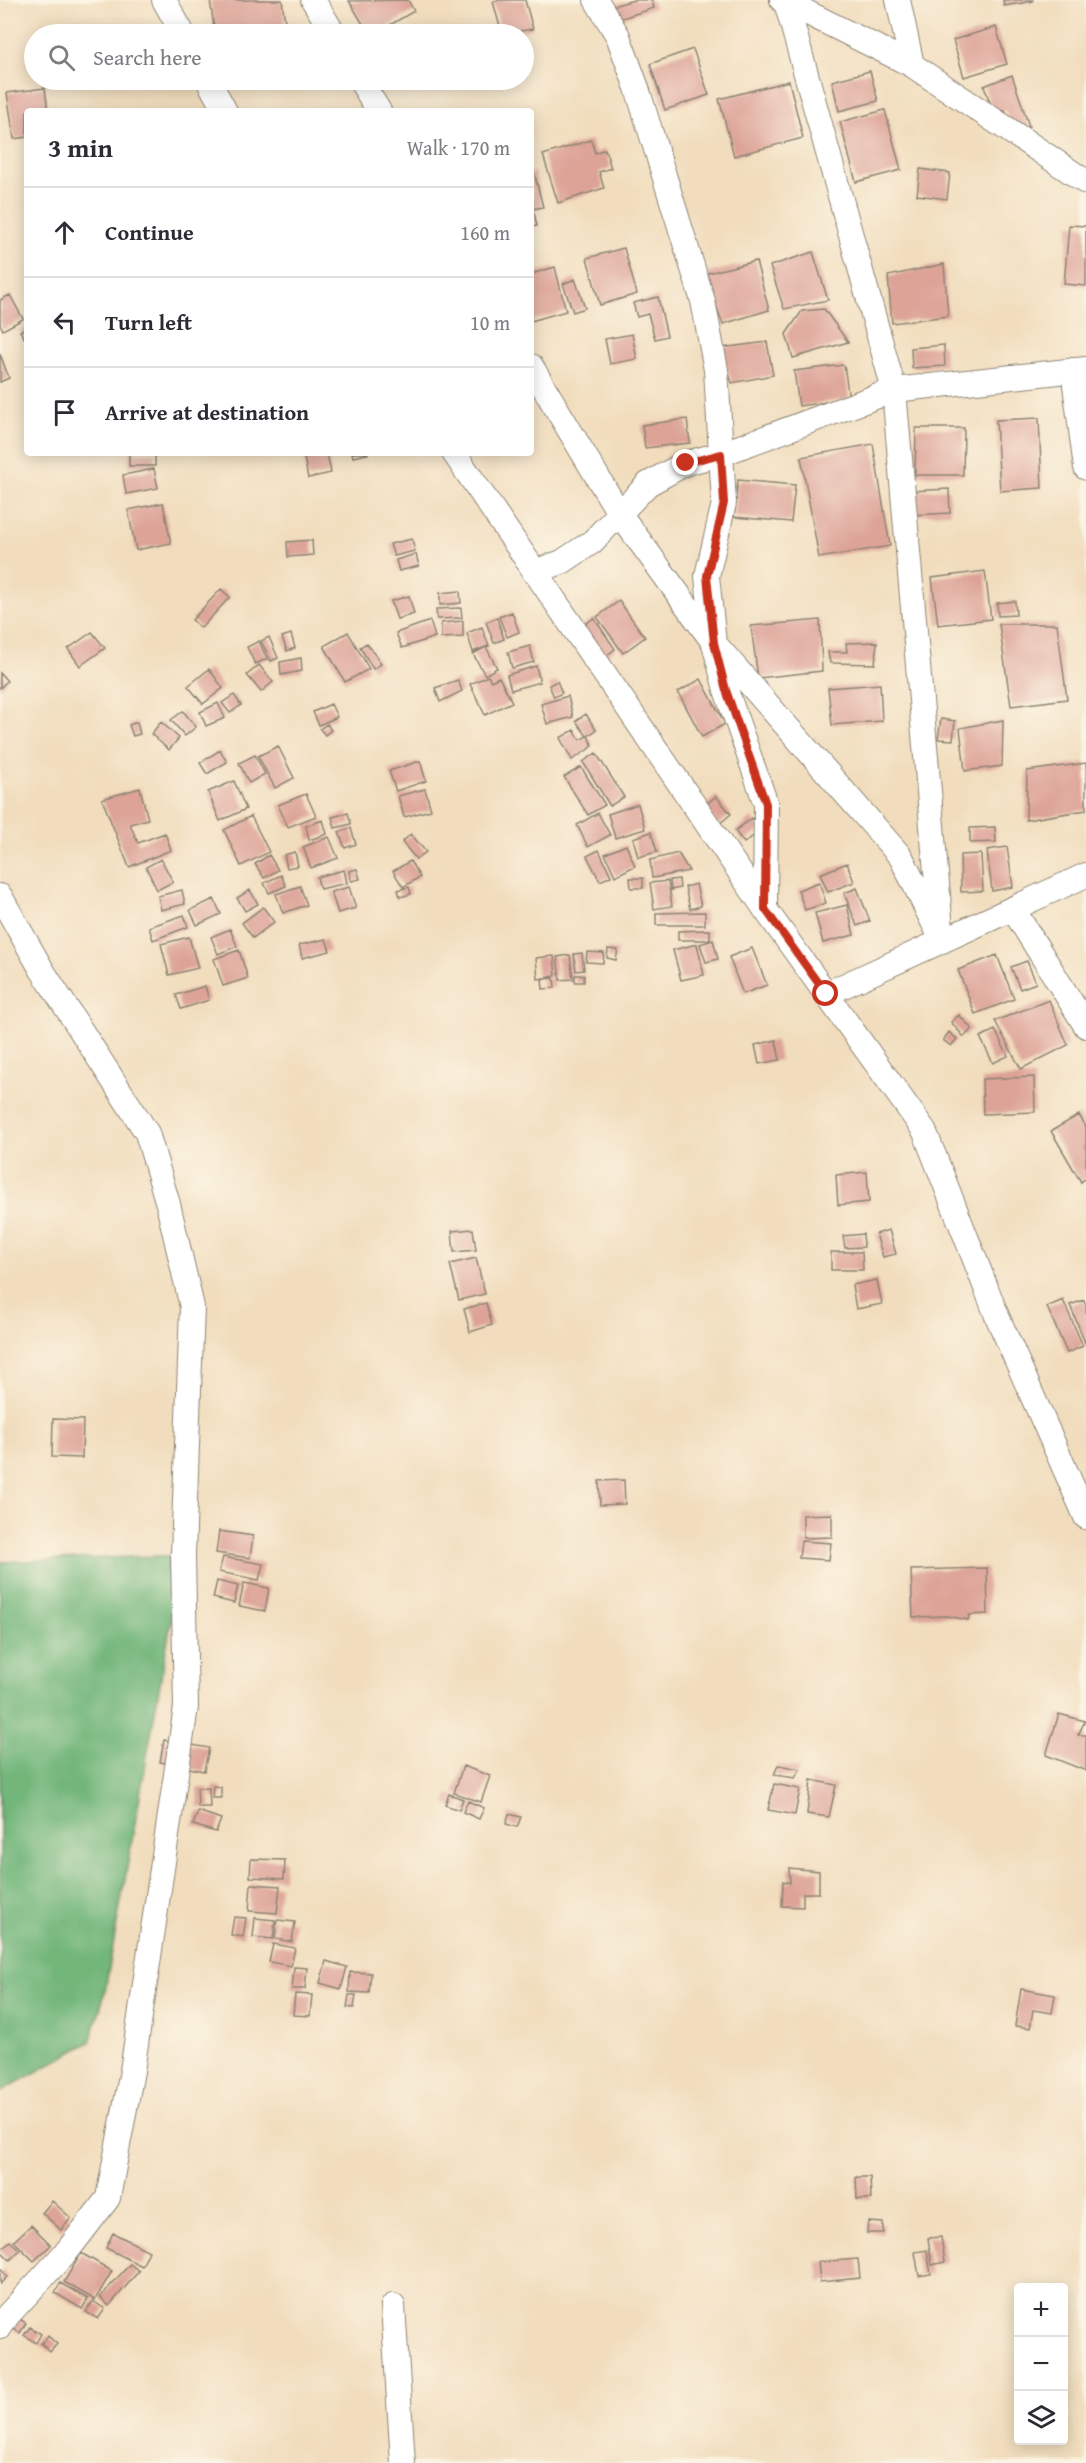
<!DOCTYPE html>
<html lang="en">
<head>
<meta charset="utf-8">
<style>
  :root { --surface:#fff; --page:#f7f7f7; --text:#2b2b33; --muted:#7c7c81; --line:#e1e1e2 }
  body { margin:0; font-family:"Gentium Book Plus",serif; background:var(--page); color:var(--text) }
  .controls { position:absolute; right:18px; bottom:18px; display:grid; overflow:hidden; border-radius:6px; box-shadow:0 3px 15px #0003 }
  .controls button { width:54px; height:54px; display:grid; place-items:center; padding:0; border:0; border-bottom:2px solid var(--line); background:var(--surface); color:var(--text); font:30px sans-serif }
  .stop { position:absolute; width:18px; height:18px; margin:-14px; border:4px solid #c8321e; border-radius:50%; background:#fff }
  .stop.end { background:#c8321e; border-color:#fff; box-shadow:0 2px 6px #0008 }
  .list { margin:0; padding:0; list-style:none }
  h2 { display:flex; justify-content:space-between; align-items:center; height:78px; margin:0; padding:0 24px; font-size:26px }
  h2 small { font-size:20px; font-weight:400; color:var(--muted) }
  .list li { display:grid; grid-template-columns:39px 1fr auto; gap:18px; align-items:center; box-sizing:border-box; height:90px; padding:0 24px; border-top:2px solid var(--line) }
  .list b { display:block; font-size:22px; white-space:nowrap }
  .list em { font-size:20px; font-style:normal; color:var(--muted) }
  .icon { flex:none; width:33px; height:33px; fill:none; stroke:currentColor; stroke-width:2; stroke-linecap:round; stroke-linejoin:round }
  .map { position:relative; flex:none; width:1086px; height:2463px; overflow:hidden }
  .search { position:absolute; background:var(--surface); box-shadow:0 3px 15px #0003; left:24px; top:24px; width:510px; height:66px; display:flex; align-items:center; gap:15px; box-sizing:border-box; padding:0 21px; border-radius:33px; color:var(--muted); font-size:22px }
  .panel { position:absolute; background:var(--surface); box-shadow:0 3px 15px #0003; left:24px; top:108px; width:510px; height:348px; border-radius:6px }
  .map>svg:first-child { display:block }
  .forest { fill:#72b67a; stroke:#4e7052; stroke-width:1.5 }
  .building { fill:#dda397 }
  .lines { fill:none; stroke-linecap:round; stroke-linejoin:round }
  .street-casing { stroke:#8e8474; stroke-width:26 }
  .street { stroke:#fff; stroke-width:24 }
  .route { stroke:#c8321e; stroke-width:8 }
</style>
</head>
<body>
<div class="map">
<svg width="1086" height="2463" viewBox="0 0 1086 2463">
  <rect width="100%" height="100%" fill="#fcf5e5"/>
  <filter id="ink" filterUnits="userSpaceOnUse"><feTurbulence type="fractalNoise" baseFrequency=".0167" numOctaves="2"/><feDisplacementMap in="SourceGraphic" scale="12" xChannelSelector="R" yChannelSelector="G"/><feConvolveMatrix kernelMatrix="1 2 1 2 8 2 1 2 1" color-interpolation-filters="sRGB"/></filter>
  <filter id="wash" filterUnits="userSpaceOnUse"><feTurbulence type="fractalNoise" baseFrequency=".008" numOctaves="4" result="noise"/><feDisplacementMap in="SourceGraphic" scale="24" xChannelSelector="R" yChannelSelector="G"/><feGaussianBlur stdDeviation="1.35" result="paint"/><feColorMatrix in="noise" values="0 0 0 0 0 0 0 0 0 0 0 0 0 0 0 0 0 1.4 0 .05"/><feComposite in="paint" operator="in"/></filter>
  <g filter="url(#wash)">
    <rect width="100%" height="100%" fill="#f1ddbd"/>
    <path class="forest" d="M183 1555 104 1996 90 2042 0 2092V1562Z"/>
    <g id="blocks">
      <path class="building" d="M210 0H282L286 29 253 34H215Z
        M408 0 414 11 375 34H369L349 1Z
        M499 0H525L533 29 502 34 493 2Z
        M634 0H652L654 8 616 20 612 6Z
        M1003 0H1033V1L1004 6Z
        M996 27 1007 64 964 77 953 40Z
        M693 49 709 95 665 110 650 64Z
        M870 71 878 101 839 111 832 81Z
        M1012 75 1029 126 1012 132 1005 110 994 114 984 86Z
        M789 81 803 138 734 156 719 99Z
        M45 88 48 111H27V137L14 139 7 93Z
        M885 110 901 170 856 182 840 122Z
        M591 140 595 153 605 149 611 168 599 172 604 188 558 203 543 155Z
        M920 169 950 173 947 199 917 195Z
        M534 172 543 207 533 209 531 173Z
        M531 213H534L537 226 531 227Z
        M1069 225 1086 226V286L1064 284Z
        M624 248 637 294 600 305 587 258Z
        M813 252 828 300 784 309 770 266Z
        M756 261 769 310 723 324 704 274Z
        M944 264 948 316 892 323 888 276Z
        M555 267 566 311 531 321V274Z
        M575 279 585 308 573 312 563 284Z
        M10 295 23 319 3 330 0 324V300Z
        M658 297 667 336 655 339 648 314 637 317 633 303Z
        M824 309 848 342 793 358 786 334 802 311Z
        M27 327V342L20 331Z
        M632 334 637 359 610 364 605 339Z
        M767 342 773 375 732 383 721 348Z
        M944 345 945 366 912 368 911 348Z
        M0 354 9 378 0 382Z
        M844 365 849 399 799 406 794 371Z
        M1039 418 1042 488 1000 491 996 420Z
        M687 419 690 443 645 448 642 425Z
        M916 428H964L963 475H915Z
        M873 444 890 546 819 558 801 457Z
        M129 453H155V466H129Z
        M303 453H327L331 473 308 478Z
        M352 453H368V454L353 457Z
        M154 469 158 488 126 494 123 475Z
        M738 480 795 485 791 522 734 517Z
        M949 489 950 513 911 515 910 491Z
        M163 503 171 543 136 550 128 510Z
        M412 539 415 551 394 556 390 544Z
        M312 540 313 555 288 557 287 542Z
        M416 554 419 566 399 571 396 560Z
        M985 571 991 619 938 625 932 578Z
        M221 589 230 597 201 628 192 620Z
        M460 591 461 603 440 605V593Z
        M409 596 414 614 397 619 391 601Z
        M619 601 645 637 623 653 597 617Z
        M1015 601 1016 615 998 616 997 603Z
        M461 608 462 618 437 619 436 609Z
        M512 612 519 632 507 637 499 617Z
        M497 618 504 639 494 643 486 622Z
        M594 618 615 649 603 658 581 627Z
        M820 620 822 671 758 678 751 626Z
        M430 621 435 637 402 648 396 633Z
        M463 621V637L441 638V623Z
        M999 624H1057L1067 699 1011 706Z
        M482 627 489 646 486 647 497 668 485 675 473 654 486 647 473 652 467 633Z
        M92 632 105 648 80 666 68 649Z
        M348 632 369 669 345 682 324 646Z
        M291 634 295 648 287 651 282 637Z
        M269 637 278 658 271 661 261 641Z
        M259 641 267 659 255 664 247 647Z
        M877 642 875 664 830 663 828 652H847L846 643Z
        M367 643 381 664 373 669 360 647Z
        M530 646 534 662 512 668 508 652Z
        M301 658 302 671 281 675 280 662Z
        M259 665 273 682 261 692 247 675Z
        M536 666 540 682 511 690 507 675Z
        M209 669 223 688 203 704 188 686Z
        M0 673 7 681 0 688Z
        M488 676 491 681 499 677 512 702 485 715 470 684Z
        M701 679 725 724 702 737 678 692Z
        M458 680 462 691 440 702 435 688Z
        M557 681 562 693 554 697 549 685Z
        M880 684 882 721 832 725 828 688Z
        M234 695 241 705 230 713 222 703Z
        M568 696 573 717 547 724 541 704Z
        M218 703 225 718 206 726 200 712Z
        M331 704 337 717 319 725 313 712Z
        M183 711 196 727 185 736 171 720Z
        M586 714 596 730 588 736 593 746 572 760 560 738 574 730 580 740 587 736 576 721Z
        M941 719 955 721 953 740 938 739Z
        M1003 720 1002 766 965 771 960 728Z
        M137 722 140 734 133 736 129 725Z
        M161 722 179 738 169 750 151 734Z
        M327 724 331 730 325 735 320 729Z
        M278 746 294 778 275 788 258 756Z
        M220 750 227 762 207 774 200 763Z
        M596 753 624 797 610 806 583 762Z
        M255 755 265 774 249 783 239 763Z
        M420 761 426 781 396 791 389 771Z
        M1086 763V810L1026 820 1027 771Z
        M581 767 605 805 588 815 564 777Z
        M234 781 246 809 220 821 208 792Z
        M140 788 148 819 130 824 138 843 165 833 171 850 129 867 102 799Z
        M425 789 431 810 404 817 398 796Z
        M306 794 316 816 288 827 278 805Z
        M716 796 731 814 718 825 703 807Z
        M638 804 645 829 615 838 608 814Z
        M348 813 351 824 335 828 332 817Z
        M598 813 610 835 588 847 577 825Z
        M251 816 269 852 241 866 224 830Z
        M752 818 761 830 744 843 735 831Z
        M323 820 327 834 309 840 306 826Z
        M995 827 996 842 970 843V828Z
        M351 828 356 844 345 848 339 832Z
        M651 832 657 852 638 857 633 838Z
        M411 834 426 852 416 859 402 842Z
        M329 837 338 858 311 868 303 847Z
        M626 845 635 866 615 876 605 854Z
        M1007 847 1013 887 992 891 987 850Z
        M599 850 611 876 600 881 587 856Z
        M295 852 298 866 287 868 284 855Z
        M678 853 689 871 652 878 650 860Z
        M981 854 983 891 961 892 960 855Z
        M269 855 278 870 264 878 255 864Z
        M161 859 173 882 157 890 146 867Z
        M410 861 420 877 403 887 393 871Z
        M847 863 854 882 828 892 820 874Z
        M357 869 360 879 351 881 349 871Z
        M344 870 347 883 320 889 317 877Z
        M281 875 286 886 269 893 264 883Z
        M630 878H643V888H631Z
        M679 879 680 888 671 890 670 880Z
        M668 881 672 906 654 909 650 883Z
        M819 882 826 903 805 910 798 890Z
        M696 884 701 906 690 909 685 887Z
        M300 886 307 905 283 913 276 894Z
        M349 887 356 908 338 913 331 892Z
        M409 887 411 894 400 897 398 890Z
        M857 888 870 921 857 926 844 893Z
        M182 890 185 904 161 910 158 896Z
        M250 890 258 904 245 911 237 898Z
        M214 899 221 914 197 925 190 910Z
        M847 905 854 935 823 943 815 913Z
        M263 907 274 922 253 938 242 923Z
        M705 912V925H656V913Z
        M184 915 188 927 153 940 149 927Z
        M230 929 237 946 218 954 211 937Z
        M710 930V940H678V931Z
        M189 937 198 968 169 975 161 944Z
        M326 939 330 951 302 958 299 945Z
        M713 940 718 959 706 962 700 944Z
        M697 944 704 975 681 980 673 950Z
        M752 948 767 985 743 994 729 957Z
        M608 949 618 950 616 960 607 958Z
        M239 950 248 978 223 986 214 959Z
        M587 952 604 953 603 963 586 962Z
        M582 953 584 970 576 971 574 954Z
        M570 955 573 979 560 980 557 957Z
        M997 955 1014 999 975 1014 958 970Z
        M554 956 556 976 538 979 536 958Z
        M1027 961 1036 983 1020 989 1011 967Z
        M575 975H584V982H575Z
        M554 978 555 988 543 989 542 979Z
        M205 986 209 1000 181 1009 176 995Z
        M1049 1000 1068 1045 1021 1069 995 1021Z
        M959 1015 972 1029 964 1037 951 1022Z
        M995 1030 1008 1056 993 1063 980 1037Z
        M949 1032 957 1039 951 1046 943 1040Z
        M776 1040 780 1060 759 1064 755 1045Z
        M1034 1077 1035 1112 983 1114 982 1079Z
        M1079 1115 1086 1127V1178L1081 1182 1051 1131Z
        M867 1172 869 1202 838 1205 836 1175Z
        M473 1229 476 1250 454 1252 452 1231Z
        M889 1230 896 1254 883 1257 876 1234Z
        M863 1234 864 1247 845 1248 843 1236Z
        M831 1252H862L863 1270H831Z
        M476 1258 485 1294 459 1300 450 1264Z
        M877 1280 882 1304 856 1309 852 1285Z
        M1063 1300 1083 1346 1067 1353 1047 1307Z
        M1084 1300 1086 1306V1345L1070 1305Z
        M486 1303 492 1325 470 1332 464 1309Z
        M53 1419 83 1420 82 1458 52 1457Z
        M624 1480 625 1504 600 1505 599 1481Z
        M832 1514V1537L803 1538V1515Z
        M219 1531 253 1536 250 1558 216 1553Z
        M801 1541 831 1543 829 1560 799 1558Z
        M223 1557 263 1564 259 1580 219 1572Z
        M987 1568 988 1614 969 1615 968 1620 947 1616 913 1617 911 1570Z
        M217 1581 238 1586 234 1603 213 1598Z
        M244 1583 269 1588 265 1611 239 1606Z
        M1059 1714 1085 1721 1078 1735H1086V1771L1046 1755Z
        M164 1740 209 1748 204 1771 160 1762Z
        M778 1765 800 1769 795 1778 774 1775Z
        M463 1766 490 1776 481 1802 454 1793Z
        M811 1780 836 1785 829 1817 807 1814Z
        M774 1784 800 1789 795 1815 768 1810Z
        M213 1786 221 1787V1798H212Z
        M197 1788H209L210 1807H198Z
        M449 1794 463 1799 459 1810 445 1805Z
        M468 1801 484 1808 479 1819 463 1812Z
        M198 1811 221 1819 216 1832 193 1825Z
        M509 1814 521 1817 517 1827 506 1824Z
        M251 1859 285 1860 284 1879 250 1877Z
        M789 1868 819 1871V1893H803V1907L782 1906 783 1881 790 1883Z
        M251 1884 280 1886 277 1913 249 1911Z
        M234 1917 246 1918 243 1937 231 1935Z
        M255 1918 275 1920 273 1939 253 1937Z
        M277 1920 295 1922 292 1942 275 1939Z
        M273 1944 295 1948 291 1966 269 1962Z
        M326 1961 347 1967 341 1989 320 1983Z
        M294 1967 307 1968 305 1989H292Z
        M350 1972 371 1973 369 1993 349 1992Z
        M1021 1989 1055 1995 1052 2013 1033 2010 1030 2028 1015 2026Z
        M295 1994 312 1995 310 2016 293 2015Z
        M349 1995H356L354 2008 347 2007Z
        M856 2177H870L871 2199H857Z
        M52 2201 71 2218 61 2230 42 2213Z
        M868 2222 883 2223V2233H867Z
        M31 2225 51 2245 34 2261 14 2241Z
        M113 2233 149 2251 142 2266 106 2248Z
        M941 2237 945 2262 932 2265 928 2238Z
        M10 2241 20 2250 10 2260 0 2250Z
        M927 2250 931 2274 919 2276 915 2252Z
        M81 2253 112 2271 95 2300 64 2282Z
        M858 2259 860 2278 820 2282 818 2262Z
        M130 2264 139 2271 109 2306 100 2297Z
        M0 2268 7 2277 0 2284Z
        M60 2283 88 2299 82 2309 55 2293Z
        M93 2301 105 2309 98 2319 86 2312Z
        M15 2316 26 2323 20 2333 9 2326Z
        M30 2327 41 2334 36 2343 24 2335Z
        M48 2336 57 2344 50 2352 41 2344Z"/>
    </g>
  </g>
  <g filter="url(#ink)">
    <use href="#blocks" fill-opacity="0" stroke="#8e8474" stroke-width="1.5"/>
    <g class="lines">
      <defs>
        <path id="street" d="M164 0 183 34
          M313 0 334 34
          M596 0 618 36 637 88 703 301 716 370 724 503 707 576 714 643 726 690 766 804 765 909
          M782 0 912 65 1086 182
          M898 0 912 65
          M786 2 894 390 942 941
          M208 80 225 111
          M360 80 379 111
          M531 366 619 513 714 643 901 857 936 928
          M1073 370 1086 468
          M454 453 765 909 924 1130 997 1316 1086 1517
          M534 572 562 562 592 542 648 484 686 463 721 454 894 390 1086 369
          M0 896 42 970 147 1133 168 1204 192 1307 183 1555 186 1707 132 2071 108 2198 68 2250 8 2315 0 2327
          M1013 909 1086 1026
          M826 994 1086 875
          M393 2306 403 2463"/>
      </defs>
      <use href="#street" class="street-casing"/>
      <use href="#street" class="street"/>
    </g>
  </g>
  <g class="lines" filter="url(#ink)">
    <path class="route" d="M686 463 721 454 724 503 707 576 714 643 726 690 766 804 765 909 826 994"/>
  </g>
</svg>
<div class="controls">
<button>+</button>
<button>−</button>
<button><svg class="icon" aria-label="layers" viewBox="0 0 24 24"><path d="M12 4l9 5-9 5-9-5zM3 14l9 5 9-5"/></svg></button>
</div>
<div class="stop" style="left:826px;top:994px"></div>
<div class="stop end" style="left:686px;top:463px"></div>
<div class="search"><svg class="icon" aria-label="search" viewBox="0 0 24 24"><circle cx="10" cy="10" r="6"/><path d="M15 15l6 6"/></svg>Search here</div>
<section class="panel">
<h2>3 min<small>Walk · 170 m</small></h2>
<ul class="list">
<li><svg class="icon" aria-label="ahead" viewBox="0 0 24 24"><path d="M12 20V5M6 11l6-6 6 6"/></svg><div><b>Continue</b></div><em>160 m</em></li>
<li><svg class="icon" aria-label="left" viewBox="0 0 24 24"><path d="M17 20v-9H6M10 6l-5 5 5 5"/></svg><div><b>Turn left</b></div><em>10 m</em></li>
<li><svg class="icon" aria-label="arrive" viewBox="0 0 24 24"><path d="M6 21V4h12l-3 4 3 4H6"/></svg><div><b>Arrive at destination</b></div></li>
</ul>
</section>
</div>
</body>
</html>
